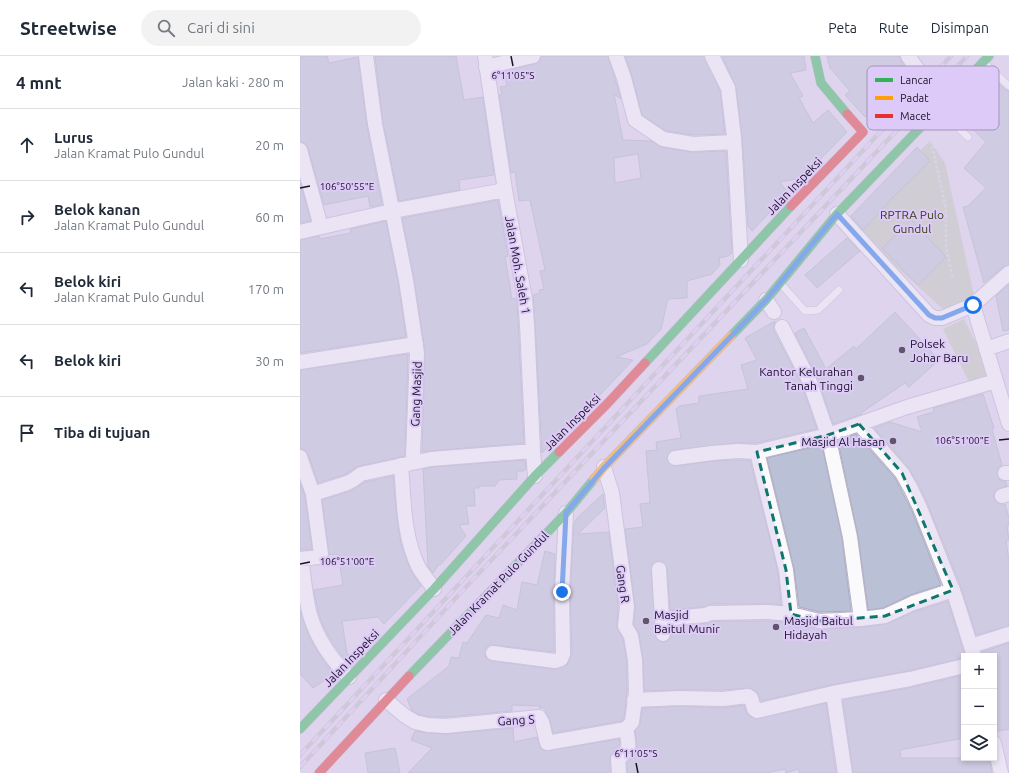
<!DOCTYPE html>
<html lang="id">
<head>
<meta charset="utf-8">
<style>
  :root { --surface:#fff; --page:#f2f2f3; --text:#1f2937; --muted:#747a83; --line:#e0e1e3 }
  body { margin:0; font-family:Ubuntu,sans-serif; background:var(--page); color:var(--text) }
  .controls { position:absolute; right:12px; bottom:12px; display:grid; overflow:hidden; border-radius:0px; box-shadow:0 2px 6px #0003 }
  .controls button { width:36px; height:36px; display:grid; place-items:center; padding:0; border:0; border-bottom:1px solid var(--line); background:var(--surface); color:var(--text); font:20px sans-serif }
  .stop { position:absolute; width:12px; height:12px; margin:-9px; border:3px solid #1a73e8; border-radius:50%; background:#fff }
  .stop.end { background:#1a73e8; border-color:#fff; box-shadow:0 1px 4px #0008 }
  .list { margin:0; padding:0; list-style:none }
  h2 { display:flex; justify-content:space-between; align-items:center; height:52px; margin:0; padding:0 16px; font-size:17px }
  h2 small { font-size:13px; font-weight:400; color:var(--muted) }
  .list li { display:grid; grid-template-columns:26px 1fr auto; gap:12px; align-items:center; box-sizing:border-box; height:72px; padding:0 16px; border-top:1px solid var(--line) }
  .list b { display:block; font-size:15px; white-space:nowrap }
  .list p { margin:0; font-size:13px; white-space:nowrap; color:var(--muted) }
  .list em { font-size:13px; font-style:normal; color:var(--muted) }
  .icon { flex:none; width:22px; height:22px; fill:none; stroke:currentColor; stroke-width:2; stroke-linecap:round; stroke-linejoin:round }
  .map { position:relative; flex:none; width:709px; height:717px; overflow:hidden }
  header { display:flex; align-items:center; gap:24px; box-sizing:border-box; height:56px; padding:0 20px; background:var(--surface); border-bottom:1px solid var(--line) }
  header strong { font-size:19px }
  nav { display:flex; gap:22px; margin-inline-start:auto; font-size:14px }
  .search { width:280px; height:36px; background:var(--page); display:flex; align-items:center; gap:10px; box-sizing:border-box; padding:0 14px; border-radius:22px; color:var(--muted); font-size:15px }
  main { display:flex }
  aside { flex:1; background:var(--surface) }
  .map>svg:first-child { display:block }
  .green { fill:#bfc5b3 }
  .building { fill:#bac0d5; stroke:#a9aec1; fill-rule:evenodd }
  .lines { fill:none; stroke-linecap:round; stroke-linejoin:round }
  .lane-casing { stroke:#bbb1c7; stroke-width:8 }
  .street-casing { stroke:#bbb1c7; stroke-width:16 }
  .fast-casing { stroke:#bbb1c7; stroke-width:10 }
  .slow-casing { stroke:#bbb1c7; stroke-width:10 }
  .jam-casing { stroke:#bbb1c7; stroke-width:10 }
  .path { stroke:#d6d2da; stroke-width:2.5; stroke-dasharray:3 2; stroke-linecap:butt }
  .lane { stroke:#faf9fc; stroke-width:7 }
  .street { stroke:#faf9fc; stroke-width:14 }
  .fast { stroke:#30b455; stroke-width:9 }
  .slow { stroke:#ff9f0a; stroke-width:9 }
  .jam { stroke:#e5322d; stroke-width:9 }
  .rail-casing { stroke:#bcb9c0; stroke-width:4.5 }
  .rail { stroke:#decaf8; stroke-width:3; stroke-dasharray:9; stroke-linecap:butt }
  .route { stroke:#1a73e8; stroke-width:5 }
  .marked { fill:none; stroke:#0f766e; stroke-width:3; stroke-dasharray:8 5; stroke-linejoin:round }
  .ticks { fill:none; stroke:#1b1226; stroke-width:1.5 }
  .poi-dot { fill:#60566c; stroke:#decaf8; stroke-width:1.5 }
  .labels { text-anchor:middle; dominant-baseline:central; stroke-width:4; stroke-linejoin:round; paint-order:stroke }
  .street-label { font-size:12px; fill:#1b1226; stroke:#decaf8 }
  .park-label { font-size:12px; fill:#313f0c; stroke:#decaf8 }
  .poi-label { font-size:12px; fill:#1b1226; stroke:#decaf8; text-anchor:start }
  .key { fill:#decaf8; stroke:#a493b9; stroke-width:1 }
  .key-label { font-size:11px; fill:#1b1226 }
  .ticks-label { font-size:10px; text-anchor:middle; fill:#1b1226; stroke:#decaf8; stroke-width:4; stroke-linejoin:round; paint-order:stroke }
</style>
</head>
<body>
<header>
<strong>Streetwise</strong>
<div class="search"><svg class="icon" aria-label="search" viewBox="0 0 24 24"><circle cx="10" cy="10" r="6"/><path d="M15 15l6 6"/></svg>Cari di sini</div>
<nav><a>Peta</a><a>Rute</a><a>Disimpan</a></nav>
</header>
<main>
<aside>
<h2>4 mnt<small>Jalan kaki · 280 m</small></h2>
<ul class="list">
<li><svg class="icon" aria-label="ahead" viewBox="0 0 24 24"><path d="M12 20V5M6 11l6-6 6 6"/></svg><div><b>Lurus</b><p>Jalan Kramat Pulo Gundul</p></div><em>20 m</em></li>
<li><svg class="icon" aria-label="right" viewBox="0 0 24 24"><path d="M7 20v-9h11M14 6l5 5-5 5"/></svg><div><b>Belok kanan</b><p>Jalan Kramat Pulo Gundul</p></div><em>60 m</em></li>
<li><svg class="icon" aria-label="left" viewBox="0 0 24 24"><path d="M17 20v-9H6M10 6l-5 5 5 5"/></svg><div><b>Belok kiri</b><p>Jalan Kramat Pulo Gundul</p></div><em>170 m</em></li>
<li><svg class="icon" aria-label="left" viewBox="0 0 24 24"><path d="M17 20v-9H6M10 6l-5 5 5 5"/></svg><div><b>Belok kiri</b></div><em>30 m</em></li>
<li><svg class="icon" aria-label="arrive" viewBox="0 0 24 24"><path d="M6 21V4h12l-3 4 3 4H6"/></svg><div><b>Tiba di tujuan</b></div></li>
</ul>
</aside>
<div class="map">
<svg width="709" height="717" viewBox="0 0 709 717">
  <rect width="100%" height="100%" fill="#dfd4ee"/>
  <path class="green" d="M630 85 645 107 675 244 645 255 548 167Z
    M664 263 692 320 671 330 643 273Z"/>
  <path class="building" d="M0 0H27L29 7 58 1 67 70 82 148 70 151 68 140 24 149 8 92 6 88 0 86Z
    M75 0H156L164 44 183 41 194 119 159 124 160 134 99 145 83 67Z
    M241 0H308L321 43 314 38 323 84 351 85 361 91 392 96 426 95 432 197 428 200 419 202 420 209 412 218 387 225V242L368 243 361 273 347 288 316 301 333 304 299 340 242 397 235 268 233 239 240 237 239 234 244 233 240 215 245 214 230 144 219 145 215 116 211 117 199 39 202 38 200 31 207 30 204 15 235 8 239 6ZM338 98 341 122 315 127 314 102Z
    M325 0H404L420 34 425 78 394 79 366 75 342 59 332 20Z
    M422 0H504L506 14 490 17 503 40 499 42 513 67 528 54 547 76 502 122 480 126 488 137 452 175 448 170 442 81 436 31Z
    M527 0H600L601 5 610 18 565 61 545 39 550 35 530 12Z
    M696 25 706 34 709 35V209L703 211 684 227 663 151 668 150 686 132 664 112 686 86 661 62Z
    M617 91 630 105 594 140 563 174 551 160Z
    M0 126 11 165 0 167Z
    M198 144 208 200 205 201 212 243 216 242 217 244 224 387 130 395 122 396 125 296 114 223 102 162Z
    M611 164 646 201 618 229 582 192Z
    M86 165 98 225 106 281 0 297V184L19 180 20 183 51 177 50 173Z
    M547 182 560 195 517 232 505 219Z
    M709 228V274L703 275 696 240Z
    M595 256 639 304 609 331 605 327 561 357 562 358 533 368 517 321 495 277 504 272 526 313 554 290 556 293Z
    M475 265 474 270V275L501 327 517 373 456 387H436L374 394 370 396 367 403 369 407 376 410 413 405 437 404H450L478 516 481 549 468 548H410L404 551 370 554 367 512 363 506 358 505 352 509 351 514 356 582 359 585 363 586 368 585 371 581V571L407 567 412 565H468L490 566 519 573 561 571 586 568 616 555 648 545 665 600 664 602 608 615 531 629 461 645 456 635 448 632 423 634H380L344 635 343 603 339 578 334 568 335 550 325 473 343 471 340 448 350 447 346 395 357 394 356 386 381 382 376 353 379 350 399 347V340L448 333 441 309 457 304 445 282Z
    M108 298 105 400 59 410 44 419 18 427 8 398 5 394 0 393V314Z
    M683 338 694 372 692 373 702 409 698 412 697 417 700 424 706 426 707 430 696 434 694 438V443L696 446 700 448H705L709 462V469L707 470 709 484 706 485 709 504V570L676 579 661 531 628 449 619 429 608 411 574 372 590 366 622 376 617 361 634 356 633 352Z
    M556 378 595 422 612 455 641 529 610 539 583 552 568 554 558 480 538 385Z
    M522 389 542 482 551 555 520 556 499 551 494 512 467 402Z
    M225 404 226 413 224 415H217V423L199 424 195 430H179V432H174L175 450H166L169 468 159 469 166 480 140 509 139 508 133 517 128 510 123 413 132 411Z
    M93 420 97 461 101 488 110 513 121 530 84 568 78 561 42 565 47 597 52 602 47 607 34 589 25 574 19 559 15 541 14 534 43 529 38 498 29 499 22 444 51 435 65 426Z
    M0 427 5 440 12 493 0 494Z
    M303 438 305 452 278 478 309 476 318 551 317 570 318 574 323 583 327 605V636L324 662 322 665 253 677 250 664 246 656 245 652H239L240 650 212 649V655L146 661H129L118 658 112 655 107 643 149 610 151 601 159 602 163 586 167 587 186 559 199 562 203 549 217 554 222 526 237 529 245 495 255 498 254 536V596L194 589H189L186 592 185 600 188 603 192 605 254 613 267 609 272 598 270 536 274 467 278 461Z
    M0 554 10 582 20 599 34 618 13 632 0 618Z
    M709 587V673L694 676V600H682V596Z
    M664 619V682L600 694 601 702H689L692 717H553L543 644 612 631Z
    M526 647 536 717H499V713L486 717 485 713 466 717H327V707L333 700 337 692 335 675 340 668 342 652 380 650 423 652 444 649 446 655 449 660 456 663Z
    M213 672 214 686 237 681 240 692 245 695 319 683 320 688 310 700V717H108L132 692 111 684 115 675 128 677 147 678Z
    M95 692 100 717H68L65 697Z"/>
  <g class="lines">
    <defs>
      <path id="lane" d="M684 7 709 30
        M640 54 668 81
        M481 228 505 255 518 254 539 234"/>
      <path id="street" d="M66 0 75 68 106 224 117 297 113 399 115 405
        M185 0 205 134 225 243 227 268 233 395 235 420
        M316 0 324 22 335 64 363 83 393 88 434 86
        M412 0 428 32 434 81 441 204
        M608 0 623 21
        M186 11 233 0
        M0 94 21 171
        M537 158 629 259 635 262H642L673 249 709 217
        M0 176 92 155 205 134
        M466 244 474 256
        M673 249 709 368
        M482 271 509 324 528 379 550 481 561 563
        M686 293 709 285
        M0 306 116 288
        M559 368 602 417 611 433 620 452 655 540 674 600
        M0 401 13 438 21 498 19 501 0 503
        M375 402 412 397 437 395 457 396
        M101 409C104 443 103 479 118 510 122 518 129 525 134 533
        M705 417H709
        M13 438 47 427 53 424 61 418 131 403 233 395
        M702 440 709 438
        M0 503 2 508C4 524 6 547 11 562 18 584 33 605 49 621
        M359 513 362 563
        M491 558 486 514 457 396 528 379 607 351 696 325
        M363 578 362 563 406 559 410 557 468 556 491 558 519 565 561 563 585 560 613 547 653 534
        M671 590 709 578
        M193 597 255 605 261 603 263 598 262 536 266 457
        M533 637 545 717
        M86 644 105 660 115 666 128 669 146 670 239 661 242 666 247 687 326 673 332 666 336 636 335 604 331 580 325 570 327 551 312 437 304 411
        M334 644 380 642 423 643 448 640 451 642 454 653 457 655 533 637 610 623 664 610
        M694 687 701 717
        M319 717 318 703C332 691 329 690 326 673"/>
      <path id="fast" d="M515 0 521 27 547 58
        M431 280 466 244 537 158 689 0
        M345 307 491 150
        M109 620 266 457 294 423
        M0 673 134 533 235 420 259 396"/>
      <path id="slow" d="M294 423 304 411 431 280"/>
      <path id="jam" d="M491 150 563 76 547 58
        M259 396 307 348 345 307
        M19 717 109 620"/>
    </defs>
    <use href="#lane" class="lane-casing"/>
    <use href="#street" class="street-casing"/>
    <use href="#fast" class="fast-casing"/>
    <use href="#slow" class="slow-casing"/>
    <use href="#jam" class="jam-casing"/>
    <path class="path" d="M631 85 646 153V192L653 222"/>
    <use href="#lane" class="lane"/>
    <use href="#street" class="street"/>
    <use href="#fast" class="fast"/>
    <use href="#slow" class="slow"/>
    <use href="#jam" class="jam"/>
    <defs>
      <path id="rail" d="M0 699 651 0
        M0 711 165 532 667 0"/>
    </defs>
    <use href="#rail" class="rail-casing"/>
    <use href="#rail" class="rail"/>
  </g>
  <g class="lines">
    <path class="route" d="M262 536 266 457 304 412 466 244 537 158 629 259 635 262H642L673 249"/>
  </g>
  <path d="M0 0H709V717H0ZM559 368 602 417 653 534 585 560 519 565 491 558 486 514 457 396 528 379Z" fill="#dfd4ee" fill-opacity=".55" fill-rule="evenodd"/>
  <path class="marked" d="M559 368 602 417 653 534 585 560 519 565 491 558 486 514 457 396 528 379Z"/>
  <path class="ticks" d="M211 0 213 10M0 132 10 130M699 384 709 383M0 508 10 506M336 707 338 717"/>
  <g class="poi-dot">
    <circle cx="602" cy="294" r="4"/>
    <circle cx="561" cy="322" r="4"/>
    <circle cx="593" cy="385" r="4"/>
    <circle cx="346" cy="565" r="4"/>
    <circle cx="476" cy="571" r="4"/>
  </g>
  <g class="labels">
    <g class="street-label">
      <text transform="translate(494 130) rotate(-46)">Jalan Inspeksi</text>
      <text transform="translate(218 209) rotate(80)">Jalan Moh. Saleh 1</text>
      <text transform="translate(116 338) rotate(-88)">Gang Masjid</text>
      <text transform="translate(272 366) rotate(-45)">Jalan Inspeksi</text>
      <text transform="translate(198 527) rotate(-46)">Jalan Kramat Pulo Gundul</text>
      <text transform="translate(323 528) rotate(82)">Gang R</text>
      <text transform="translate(51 602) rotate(-46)">Jalan Inspeksi</text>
      <text transform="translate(216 664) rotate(-3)">Gang S</text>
    </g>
    <g class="park-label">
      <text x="612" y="158">RPTRA Pulo<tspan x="612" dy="14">Gundul</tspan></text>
    </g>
    <g class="poi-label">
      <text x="610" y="287">Polsek<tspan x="610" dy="14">Johar Baru</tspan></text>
      <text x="553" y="315" text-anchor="end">Kantor Kelurahan<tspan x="553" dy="14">Tanah Tinggi</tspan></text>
      <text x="585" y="385" text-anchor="end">Masjid Al Hasan</text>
      <text x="354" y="558">Masjid<tspan x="354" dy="14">Baitul Munir</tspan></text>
      <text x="484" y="564">Masjid Baitul<tspan x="484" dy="14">Hidayah</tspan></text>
    </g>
  </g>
  <rect x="567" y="10" width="132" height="64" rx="6" class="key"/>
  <rect x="575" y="22" width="18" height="4" fill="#30b455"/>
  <rect x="575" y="40" width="18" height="4" fill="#ff9f0a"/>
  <rect x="575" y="58" width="18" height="4" fill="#e5322d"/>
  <g class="key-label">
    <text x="600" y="28">Lancar</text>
    <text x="600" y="46">Padat</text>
    <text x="600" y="64">Macet</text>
  </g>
  <g class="ticks-label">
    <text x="213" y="23">6°11'05"S</text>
    <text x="47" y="134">106°50'55"E</text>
    <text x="662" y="388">106°51'00"E</text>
    <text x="47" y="509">106°51'00"E</text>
    <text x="336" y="701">6°11'05"S</text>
  </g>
</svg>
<div class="controls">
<button>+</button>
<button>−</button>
<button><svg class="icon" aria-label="layers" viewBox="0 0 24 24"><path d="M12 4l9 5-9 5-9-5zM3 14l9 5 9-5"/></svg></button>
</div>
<div class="stop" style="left:673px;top:249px"></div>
<div class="stop end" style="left:262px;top:536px"></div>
</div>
</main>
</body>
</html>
